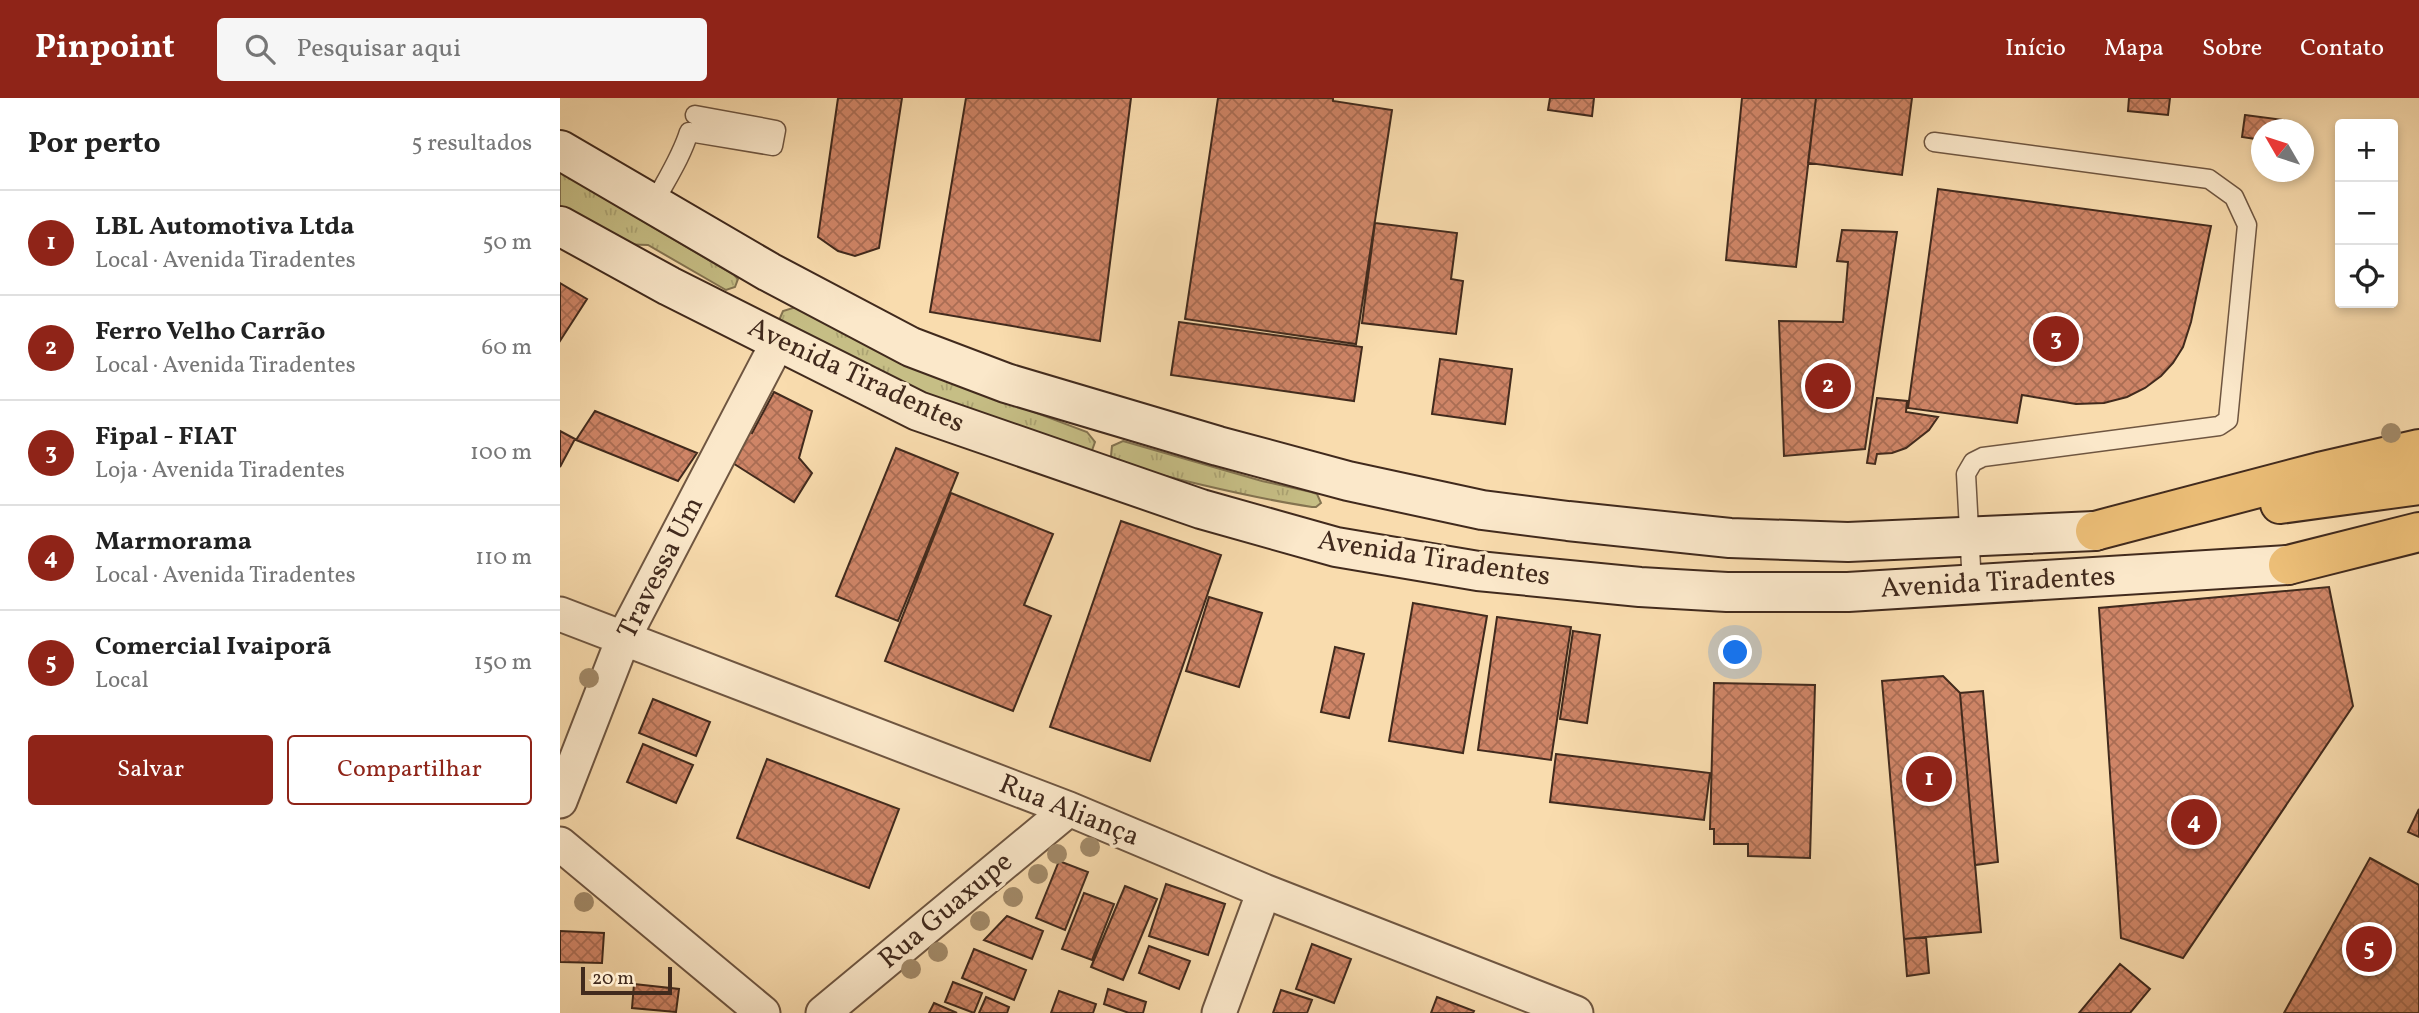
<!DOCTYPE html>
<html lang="pt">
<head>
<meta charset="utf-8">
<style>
  :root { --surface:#fff; --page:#f6f6f6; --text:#222; --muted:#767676; --line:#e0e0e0; --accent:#8f2418 }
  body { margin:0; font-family:Vollkorn,serif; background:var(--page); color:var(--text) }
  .controls { position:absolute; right:21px; top:21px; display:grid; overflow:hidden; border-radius:7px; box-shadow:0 4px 10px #0003 }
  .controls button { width:63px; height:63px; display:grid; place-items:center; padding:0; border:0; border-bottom:2px solid var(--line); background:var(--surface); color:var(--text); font:35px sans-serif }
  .compass { position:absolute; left:1691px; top:21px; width:63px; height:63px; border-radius:50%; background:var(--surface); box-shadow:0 4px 10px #0003; rotate:309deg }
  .scale { position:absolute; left:21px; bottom:18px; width:91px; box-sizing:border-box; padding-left:7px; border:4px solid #412a1d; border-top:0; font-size:19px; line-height:24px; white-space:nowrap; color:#412a1d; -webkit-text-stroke:5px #fbe8ca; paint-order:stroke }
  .you { position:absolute; left:1176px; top:555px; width:24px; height:24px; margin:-18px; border:5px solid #fff; border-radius:50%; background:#1a73e8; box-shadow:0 0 0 10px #1a73e833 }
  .badge { display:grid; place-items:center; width:46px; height:46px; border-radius:50%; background:var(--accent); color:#fff; font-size:23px; font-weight:700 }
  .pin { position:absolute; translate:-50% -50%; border:4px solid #fff; box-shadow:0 2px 7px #0006 }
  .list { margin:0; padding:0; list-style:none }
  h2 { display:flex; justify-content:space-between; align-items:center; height:91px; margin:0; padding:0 28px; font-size:30px }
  h2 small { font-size:23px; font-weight:400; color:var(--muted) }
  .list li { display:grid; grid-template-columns:46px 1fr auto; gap:21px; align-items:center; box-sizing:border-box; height:105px; padding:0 28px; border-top:2px solid var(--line) }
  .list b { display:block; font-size:26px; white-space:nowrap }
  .list p { margin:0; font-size:23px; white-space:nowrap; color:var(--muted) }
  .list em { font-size:23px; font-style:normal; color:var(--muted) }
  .actions { display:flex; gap:14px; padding:21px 28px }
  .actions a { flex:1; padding:16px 0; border:2px solid var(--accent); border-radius:7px; text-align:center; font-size:24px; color:var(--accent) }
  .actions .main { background:var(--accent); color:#fff }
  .icon { flex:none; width:38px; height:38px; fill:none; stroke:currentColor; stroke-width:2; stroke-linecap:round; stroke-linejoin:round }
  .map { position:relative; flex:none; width:1859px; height:915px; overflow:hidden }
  header { display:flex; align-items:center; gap:42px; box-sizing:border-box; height:98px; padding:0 35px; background:var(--accent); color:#fff }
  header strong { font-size:33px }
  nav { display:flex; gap:38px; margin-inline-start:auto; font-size:24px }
  .search { width:490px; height:63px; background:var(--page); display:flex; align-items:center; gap:18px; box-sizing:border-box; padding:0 24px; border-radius:7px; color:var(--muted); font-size:26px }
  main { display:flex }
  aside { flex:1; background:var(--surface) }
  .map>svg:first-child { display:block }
  .park { fill:url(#park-tufts); stroke:#847451; stroke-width:2 }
  .building { fill:url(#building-cross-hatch); stroke:#412a1d; stroke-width:2 }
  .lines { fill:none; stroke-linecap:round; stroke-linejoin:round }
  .service-casing { stroke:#6f5641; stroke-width:21 }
  .minor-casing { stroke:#6f5641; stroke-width:37 }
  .secondary-casing { stroke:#412a1d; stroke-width:42 }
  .trunk-casing { stroke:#412a1d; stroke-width:42 }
  .service { stroke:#fbe8ca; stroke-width:18 }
  .minor { stroke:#fbe8ca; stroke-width:33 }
  .secondary { stroke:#fbe8ca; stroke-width:38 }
  .trunk { stroke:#ecbe77; stroke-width:38 }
  .tree { fill:#a38b6a }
  .labels { text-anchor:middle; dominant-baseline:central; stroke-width:7; stroke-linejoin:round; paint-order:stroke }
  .street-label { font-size:28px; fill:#412a1d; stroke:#fbe8ca }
</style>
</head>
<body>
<header>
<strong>Pinpoint</strong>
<div class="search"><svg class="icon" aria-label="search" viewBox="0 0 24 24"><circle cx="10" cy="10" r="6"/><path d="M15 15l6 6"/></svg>Pesquisar aqui</div>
<nav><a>Início</a><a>Mapa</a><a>Sobre</a><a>Contato</a></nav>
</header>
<main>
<aside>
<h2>Por perto<small>5 resultados</small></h2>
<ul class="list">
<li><span class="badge">1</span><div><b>LBL Automotiva Ltda</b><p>Local · Avenida Tiradentes</p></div><em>50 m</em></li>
<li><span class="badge">2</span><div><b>Ferro Velho Carrão</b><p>Local · Avenida Tiradentes</p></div><em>60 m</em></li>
<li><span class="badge">3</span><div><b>Fipal - FIAT</b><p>Loja · Avenida Tiradentes</p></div><em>100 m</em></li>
<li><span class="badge">4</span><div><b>Marmorama</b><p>Local · Avenida Tiradentes</p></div><em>110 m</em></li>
<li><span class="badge">5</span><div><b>Comercial Ivaiporã</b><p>Local</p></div><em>150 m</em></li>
</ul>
<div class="actions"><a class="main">Salvar</a><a>Compartilhar</a></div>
</aside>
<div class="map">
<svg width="1859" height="915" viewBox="0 0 1859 915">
  <defs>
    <pattern id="park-tufts" width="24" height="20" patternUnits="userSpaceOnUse" patternTransform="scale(1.75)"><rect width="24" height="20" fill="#c6be85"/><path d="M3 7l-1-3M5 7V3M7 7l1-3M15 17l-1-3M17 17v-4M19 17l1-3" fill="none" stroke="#aba372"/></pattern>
    <pattern id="building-cross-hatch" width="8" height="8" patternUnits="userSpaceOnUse" patternTransform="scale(1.75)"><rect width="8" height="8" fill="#cf8567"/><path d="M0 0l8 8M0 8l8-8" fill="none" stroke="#aa6d54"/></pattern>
  </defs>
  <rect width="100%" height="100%" fill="#f9dcae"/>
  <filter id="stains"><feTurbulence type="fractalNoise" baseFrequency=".00286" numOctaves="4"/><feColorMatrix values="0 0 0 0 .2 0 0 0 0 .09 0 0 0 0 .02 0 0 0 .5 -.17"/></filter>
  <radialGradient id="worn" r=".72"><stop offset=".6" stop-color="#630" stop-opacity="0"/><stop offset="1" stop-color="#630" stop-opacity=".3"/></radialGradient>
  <path class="park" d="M0 74 174 177 178 181 175 189 166 192 88 147 57 146 0 114Z
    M236 209 381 279 527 334 535 344 530 358 397 315 221 228 220 220 223 213Z
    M563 343 702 383 751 394 757 396 761 405 756 409H752C687 399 623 383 559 366L551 358 552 348Z"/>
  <path class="building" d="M278 0H342L319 150 295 158 278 153 258 139Z
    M406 0H571L540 243 370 214Z
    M658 0H773V3L832 12 796 246 625 221Z
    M990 0H1034L1032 18 988 12Z
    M1182 0H1256L1236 169 1166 162Z
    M1256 0H1352L1342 77 1248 65Z
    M1569 0H1610L1608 17 1568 13Z
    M1685 17 1724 22 1723 32H1702V42L1682 39Z
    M1378 91 1651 128 1631 224 1623 249 1613 265 1601 278 1585 290 1567 299 1544 305 1516 306 1462 297 1457 325 1348 310Z
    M815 125 897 135 891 181 903 183 896 236 802 225Z
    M1282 132 1337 134 1305 351 1224 358 1219 223 1283 224 1288 164 1277 163Z
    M0 185 27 201 0 243Z
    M619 224 802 249 794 303 611 277Z
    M880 261 952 271 945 326 872 316Z
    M214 294 252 313 239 360 252 375 234 404 168 362 186 331 192 335Z
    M1317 300 1347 303 1346 314 1378 319 1369 332 1346 350 1332 355 1317 356 1315 366 1307 365Z
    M35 313 137 355 118 383 16 342Z
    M0 333 15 341 0 369Z
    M336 350 398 375 338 523 276 498Z
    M391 395 493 436 464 507 491 518 453 613 325 563Z
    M561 423 661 457 590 663 490 629Z
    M1769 489 1793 608 1623 860 1561 840 1539 510Z
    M649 499 702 515 679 589 626 573Z
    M853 505 927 518 903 655 829 643Z
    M937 519 1011 529 991 662 918 652Z
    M1013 533 1040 537 1027 625 1000 621Z
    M775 549 804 556 789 620 761 614Z
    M1383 578 1400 595 1421 834 1344 841 1322 583Z
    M1154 585 1255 587 1250 760 1188 758V746H1154V731H1150Z
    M1423 593 1438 764 1415 767 1400 595Z
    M93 601 150 624 136 658 79 635Z
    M83 646 133 667 116 705 67 684Z
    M996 656 1150 675 1144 722 990 704Z
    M207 661 339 711 309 790 177 740Z
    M1859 711V739L1848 734Z
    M1810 760 1859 787V915H1724Z
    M499 763 528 774 505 832 476 820Z
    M606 786 665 806 648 857 589 838Z
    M565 788 597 801 563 882 531 869Z
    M524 795 554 806 532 862 502 851Z
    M447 818 483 833 472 861 424 842Z
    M0 833 44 835 42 865 0 864Z
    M1366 839 1369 875 1347 878 1344 841Z
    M752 846 791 861 774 905 736 891Z
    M589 848 630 863 619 891 579 875Z
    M414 851 466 872 454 902 402 880Z
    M1560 866 1590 891 1570 915H1519Z
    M393 884 422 895 414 915 385 904Z
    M74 886 119 891 116 914 72 910Z
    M548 891 586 904 583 915H569L544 906Z
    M721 892 752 902 747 915H713Z
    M499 893 536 906 533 915H491Z
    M426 899 449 909 447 915H419Z
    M877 899 914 913 913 915H871Z
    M374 905 397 915H369Z"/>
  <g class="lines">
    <defs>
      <path id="service" d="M1374 44 1649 81 1674 99 1687 127 1668 322 1659 328 1423 359 1413 364 1406 376 1412 487
        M93 107C106 82 121 60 129 34L213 48 216 32 135 17"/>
      <path id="minor" d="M0 516 509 711 704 793 1016 915
        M0 703 63 541 218 244
        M0 746 203 915
        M263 915 509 711
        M659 915 704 793"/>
      <path id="secondary" d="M0 52 209 174 351 249 446 285 658 348 788 383 922 412 1008 423 1170 440 1288 444 1535 433
        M0 128 109 188 358 313 641 411 776 449 918 473 1080 489 1167 494H1288L1728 467"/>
      <path id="trunk" d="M1720 406 1859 387
        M1535 433 1759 374 1859 351
        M1728 467 1859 434"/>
    </defs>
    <use href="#service" class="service-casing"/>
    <use href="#minor" class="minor-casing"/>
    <use href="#secondary" class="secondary-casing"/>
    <use href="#trunk" class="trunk-casing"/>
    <use href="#service" class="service"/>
    <use href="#minor" class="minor"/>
    <use href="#secondary" class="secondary"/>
    <use href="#trunk" class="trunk"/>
  </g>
  <g class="tree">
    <circle cx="1831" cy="335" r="10"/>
    <circle cx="29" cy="580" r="10"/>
    <circle cx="530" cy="749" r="10"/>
    <circle cx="497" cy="756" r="10"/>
    <circle cx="478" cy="776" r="10"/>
    <circle cx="453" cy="799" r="10"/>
    <circle cx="24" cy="804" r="10"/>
    <circle cx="420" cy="823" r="10"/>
    <circle cx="378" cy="854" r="10"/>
    <circle cx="351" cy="871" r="10"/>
  </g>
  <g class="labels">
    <g class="street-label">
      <text transform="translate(296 278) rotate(25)">Avenida Tiradentes</text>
      <text transform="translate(874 461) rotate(9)">Avenida Tiradentes</text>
      <text transform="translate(101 470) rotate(-63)">Travessa Um</text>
      <text transform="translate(1438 485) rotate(-3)">Avenida Tiradentes</text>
      <text transform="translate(509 713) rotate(22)">Rua Aliança</text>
      <text transform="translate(386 813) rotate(-40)">Rua Guaxupe</text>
    </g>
  </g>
  <rect width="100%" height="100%" filter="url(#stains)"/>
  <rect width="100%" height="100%" fill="url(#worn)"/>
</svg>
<div class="controls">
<button>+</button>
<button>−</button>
<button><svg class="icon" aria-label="locate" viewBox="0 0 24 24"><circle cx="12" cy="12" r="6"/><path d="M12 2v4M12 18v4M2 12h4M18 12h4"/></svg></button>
</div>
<svg class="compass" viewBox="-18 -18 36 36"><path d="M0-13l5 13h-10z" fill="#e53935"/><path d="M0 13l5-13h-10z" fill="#767676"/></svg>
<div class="scale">20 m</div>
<div class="you"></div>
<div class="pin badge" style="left:1369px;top:681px">1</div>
<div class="pin badge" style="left:1268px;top:288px">2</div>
<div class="pin badge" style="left:1496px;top:241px">3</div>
<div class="pin badge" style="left:1634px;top:724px">4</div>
<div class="pin badge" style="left:1809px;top:851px">5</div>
</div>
</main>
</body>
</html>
